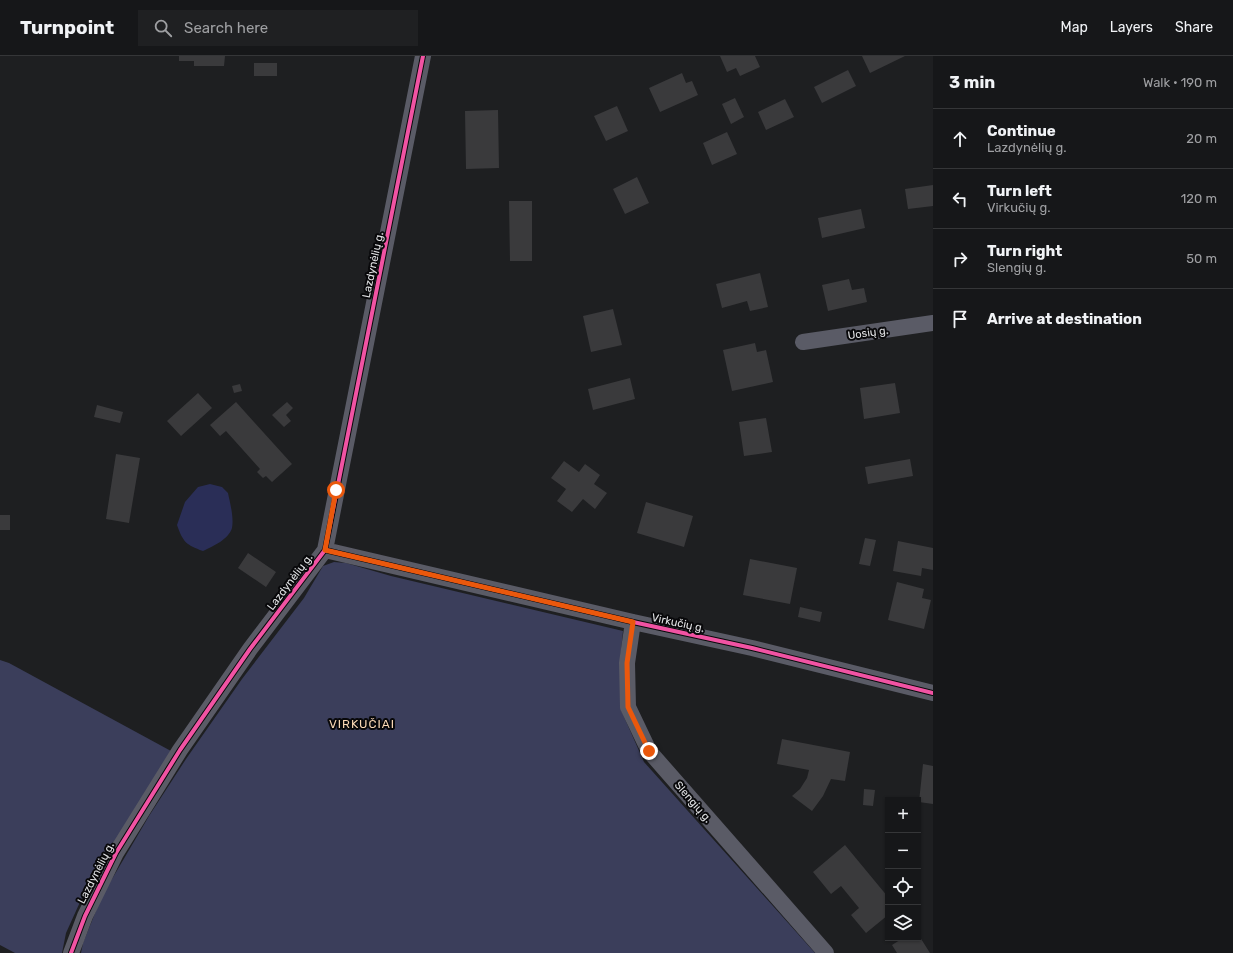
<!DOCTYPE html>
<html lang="en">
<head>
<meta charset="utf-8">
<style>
  :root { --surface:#161719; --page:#1f2022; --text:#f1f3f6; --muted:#9e9fa2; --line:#353638 }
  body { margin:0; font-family:Rubik,sans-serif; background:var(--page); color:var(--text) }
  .controls { position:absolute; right:12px; bottom:12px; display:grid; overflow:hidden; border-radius:0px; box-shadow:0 1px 3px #0004 }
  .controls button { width:36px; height:36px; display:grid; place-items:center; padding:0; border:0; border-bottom:1px solid var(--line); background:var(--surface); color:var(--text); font:20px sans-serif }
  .stop { position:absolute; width:12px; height:12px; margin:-9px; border:3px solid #ea580c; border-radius:50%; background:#fff }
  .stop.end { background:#ea580c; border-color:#fff; box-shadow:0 1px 4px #0008 }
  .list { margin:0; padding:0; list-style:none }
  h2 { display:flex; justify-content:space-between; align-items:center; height:52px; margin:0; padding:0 16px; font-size:17px }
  h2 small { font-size:13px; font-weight:400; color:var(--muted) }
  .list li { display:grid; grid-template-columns:26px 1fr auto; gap:12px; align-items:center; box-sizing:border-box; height:60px; padding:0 16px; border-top:1px solid var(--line) }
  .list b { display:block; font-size:15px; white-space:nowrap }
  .list p { margin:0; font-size:13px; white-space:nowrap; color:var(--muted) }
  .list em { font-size:13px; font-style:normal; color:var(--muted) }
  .icon { flex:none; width:22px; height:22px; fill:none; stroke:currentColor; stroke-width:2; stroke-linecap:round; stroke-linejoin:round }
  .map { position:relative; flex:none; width:933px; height:897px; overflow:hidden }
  header { display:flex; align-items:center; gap:24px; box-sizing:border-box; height:56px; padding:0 20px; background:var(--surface); border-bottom:1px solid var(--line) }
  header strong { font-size:19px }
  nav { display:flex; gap:22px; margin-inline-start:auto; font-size:14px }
  .search { width:280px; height:36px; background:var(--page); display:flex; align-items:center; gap:10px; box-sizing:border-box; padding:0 14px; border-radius:0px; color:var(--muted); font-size:15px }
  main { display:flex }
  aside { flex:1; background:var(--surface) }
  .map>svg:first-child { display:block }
  .green { fill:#3b3e5b }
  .water { fill:#2a2e57 }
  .building { fill:#3a3a3c }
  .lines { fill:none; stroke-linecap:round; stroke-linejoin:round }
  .street { stroke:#5a5b66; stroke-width:16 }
  .cycleway-casing { stroke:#08080a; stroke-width:6 }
  .cycleway { stroke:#f153a3; stroke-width:4 }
  .route { stroke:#ea580c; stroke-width:5 }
  .labels { text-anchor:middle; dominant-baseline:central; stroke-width:4; stroke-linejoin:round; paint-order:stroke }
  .street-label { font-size:11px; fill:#e1e2e4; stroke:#08080a }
  .neighbourhood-label { font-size:12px; letter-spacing:1px; fill:#fbd9b6; stroke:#08080a }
</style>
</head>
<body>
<header>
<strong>Turnpoint</strong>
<div class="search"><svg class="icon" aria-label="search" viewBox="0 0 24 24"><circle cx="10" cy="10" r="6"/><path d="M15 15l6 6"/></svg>Search here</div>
<nav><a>Map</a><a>Layers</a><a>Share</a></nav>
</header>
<main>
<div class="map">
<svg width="933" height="897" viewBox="0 0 933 897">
  <rect width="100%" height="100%" fill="#1e1f21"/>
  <path class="green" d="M334 506 346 507 391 520 623 575 620 606 621 654 644 706 815 897H81L83 887 102 840 149 760 186 703 242 623 304 542 323 510Z
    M0 604 9 607 171 695 85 835 66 877 62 897H15L0 889Z"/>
  <path class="water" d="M210 428 222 431 228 437C230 447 234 461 232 472 229 483 212 491 203 495 186 489 183 486 177 469L185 446 198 431Z"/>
  <path class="building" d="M179 0H225L224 10H194V5H179Z
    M720 0H755L760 11 740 20 736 12 727 16Z
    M862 0H905L870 17Z
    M254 7H277V20H254Z
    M848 14 856 30 822 47 814 31Z
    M682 17 686 27 692 25 698 39 660 56 649 32Z
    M735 42 744 61 731 68 722 48Z
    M785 43 794 61 766 74 758 56Z
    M617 50 628 75 606 85 594 60Z
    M498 54 499 112 466 113 465 55Z
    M727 76 737 98 712 109 703 87Z
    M637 121 649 147 625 158 613 133Z
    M933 129V150L908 153 905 133Z
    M509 145H532V205H510Z
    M861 153 865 172 822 182 818 162Z
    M760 217 768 251 750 255 747 245 722 252 716 228Z
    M849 223 852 234 864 232 867 246 828 255 822 229Z
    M613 253 622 289 591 296 583 260Z
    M755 287 757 296 766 294 773 326 732 335 723 294Z
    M630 322 635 343 593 354 588 333Z
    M895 327 900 357 864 363 860 332Z
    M240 328 242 335 234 337 232 330Z
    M198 337 212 352 181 380 167 365Z
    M236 346 292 408 272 426 266 420 263 422 257 416 260 413 226 375 220 380 210 369Z
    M287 346 293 352 286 359 291 365 284 371 272 359Z
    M97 349 123 356 120 367 94 361Z
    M766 362 772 396 744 400 739 366Z
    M116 398 140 402 129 467 106 463Z
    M910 403 913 420 868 428 865 411Z
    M564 405 579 416 585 408 600 419 594 428 607 437 595 453 583 443 572 456 557 445 566 433 551 422Z
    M646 446 693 460 684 491 637 477Z
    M0 459H10V474H0Z
    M865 482 876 484 870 510 859 508Z
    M898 485 933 492V514L922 512 921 520 893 515Z
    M248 497 276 516 266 531 238 512Z
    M750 503 797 512 790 548 743 539Z
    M897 526 924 533 922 542 931 544 924 573 888 564Z
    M800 551 822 556 820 566 798 561Z
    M782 683 850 696 845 725 831 723 823 740 812 755 792 740 800 733 807 722 809 714 777 708Z
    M923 708 933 710V748L919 746Z
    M864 733 875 734 873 750 863 749Z
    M845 789 888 841V859L866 877 851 859 859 852 841 830 831 838 813 816Z
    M918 878 930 897H897L892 889 903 882H918Z"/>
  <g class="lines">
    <path class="street" d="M803 286 933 267
      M325 494 633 566 752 592 933 637
      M633 566 627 607 628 651 649 695 826 897
      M71 897 85 860 116 797 180 694 250 593 325 494 423 0"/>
    <defs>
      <path id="cycleway" d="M325 494 633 566 752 592 933 637
        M71 897 85 860 116 797 180 694 250 593 325 494 423 0"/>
    </defs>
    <use href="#cycleway" class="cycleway-casing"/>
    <use href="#cycleway" class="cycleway"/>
  </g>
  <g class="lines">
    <path class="route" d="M336 434 325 494 633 566 627 607 628 651 649 695"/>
  </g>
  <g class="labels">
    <g class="street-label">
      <text transform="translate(373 209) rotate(-78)">Lazdynėlių g.</text>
      <text transform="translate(868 277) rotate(-8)">Uosių g.</text>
      <text transform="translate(290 526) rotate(-53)">Lazdynėlių g.</text>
      <text transform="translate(678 567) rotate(12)">Virkučių g.</text>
      <text transform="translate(693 746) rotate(49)">Slengių g.</text>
      <text transform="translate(96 817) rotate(-63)">Lazdynėlių g.</text>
    </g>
    <g class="neighbourhood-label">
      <text x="362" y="668">VIRKUČIAI</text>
    </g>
  </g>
</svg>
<div class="controls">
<button>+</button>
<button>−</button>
<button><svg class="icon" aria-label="locate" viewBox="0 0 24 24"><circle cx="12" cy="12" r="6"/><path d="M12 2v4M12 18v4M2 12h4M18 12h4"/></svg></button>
<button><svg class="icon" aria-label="layers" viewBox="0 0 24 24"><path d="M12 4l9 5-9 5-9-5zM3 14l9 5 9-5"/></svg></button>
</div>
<div class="stop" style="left:336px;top:434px"></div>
<div class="stop end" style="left:649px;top:695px"></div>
</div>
<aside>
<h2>3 min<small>Walk · 190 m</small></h2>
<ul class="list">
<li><svg class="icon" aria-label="ahead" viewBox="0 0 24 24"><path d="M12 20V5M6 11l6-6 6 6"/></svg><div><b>Continue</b><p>Lazdynėlių g.</p></div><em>20 m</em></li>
<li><svg class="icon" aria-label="left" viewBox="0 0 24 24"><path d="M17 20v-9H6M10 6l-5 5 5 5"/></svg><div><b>Turn left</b><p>Virkučių g.</p></div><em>120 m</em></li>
<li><svg class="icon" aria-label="right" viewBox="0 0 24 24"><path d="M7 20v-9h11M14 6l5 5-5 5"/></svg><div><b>Turn right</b><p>Slengių g.</p></div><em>50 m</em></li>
<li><svg class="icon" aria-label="arrive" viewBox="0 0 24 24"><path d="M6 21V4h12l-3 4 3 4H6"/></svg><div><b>Arrive at destination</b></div></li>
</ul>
</aside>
</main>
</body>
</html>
